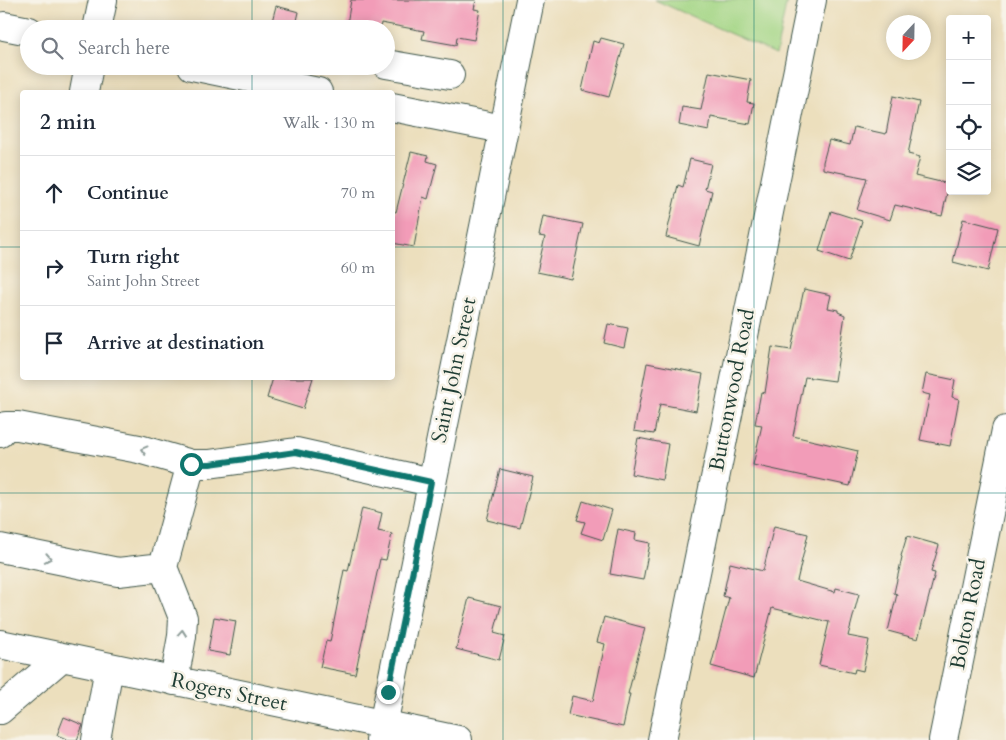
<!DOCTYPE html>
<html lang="en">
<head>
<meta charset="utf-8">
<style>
  :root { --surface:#fff; --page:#f2f2f3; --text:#1f2937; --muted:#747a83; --line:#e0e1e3 }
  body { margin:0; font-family:Cardo,serif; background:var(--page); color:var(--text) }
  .controls { position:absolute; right:15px; top:15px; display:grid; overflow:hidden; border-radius:5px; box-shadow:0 2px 12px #0003 }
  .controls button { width:45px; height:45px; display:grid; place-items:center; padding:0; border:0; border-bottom:1px solid var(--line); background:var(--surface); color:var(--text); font:25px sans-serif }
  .compass { position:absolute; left:886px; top:15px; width:45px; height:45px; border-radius:50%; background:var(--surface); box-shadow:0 2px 12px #0003; rotate:202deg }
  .stop { position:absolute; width:15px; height:15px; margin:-11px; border:4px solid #0f766e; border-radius:50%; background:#fff }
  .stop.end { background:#0f766e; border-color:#fff; box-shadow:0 1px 5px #0008 }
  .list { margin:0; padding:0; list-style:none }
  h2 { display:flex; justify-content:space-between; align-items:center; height:65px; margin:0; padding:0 20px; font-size:21px }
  h2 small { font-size:16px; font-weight:400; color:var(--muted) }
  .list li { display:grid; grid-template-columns:32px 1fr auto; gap:15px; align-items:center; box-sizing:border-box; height:75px; padding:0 20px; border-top:1px solid var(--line) }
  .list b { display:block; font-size:19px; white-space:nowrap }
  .list p { margin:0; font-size:16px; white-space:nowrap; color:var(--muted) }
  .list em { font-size:16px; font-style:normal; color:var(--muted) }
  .icon { flex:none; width:28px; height:28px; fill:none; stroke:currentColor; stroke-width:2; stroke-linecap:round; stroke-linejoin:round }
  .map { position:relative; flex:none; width:1006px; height:740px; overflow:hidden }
  .search { position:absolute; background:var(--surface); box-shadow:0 2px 12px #0003; left:20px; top:20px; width:375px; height:55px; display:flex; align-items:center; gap:12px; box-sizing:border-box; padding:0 18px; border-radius:28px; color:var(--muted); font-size:19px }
  .panel { position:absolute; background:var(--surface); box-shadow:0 2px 12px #0003; left:20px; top:90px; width:375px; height:290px; border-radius:5px }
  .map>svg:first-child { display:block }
  .green { fill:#a3d584; stroke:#61895c }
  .building { fill:#f29cb8 }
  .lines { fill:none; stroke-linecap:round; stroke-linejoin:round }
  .minor-casing { stroke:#3e5549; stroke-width:30 }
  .minor { stroke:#fff; stroke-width:28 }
  .oneway { stroke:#8f9e9a }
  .route { stroke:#0f766e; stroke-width:6 }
  .grid { fill:none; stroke:#0f766e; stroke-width:1; stroke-opacity:0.55 }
  .labels { text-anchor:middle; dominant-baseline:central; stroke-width:5; stroke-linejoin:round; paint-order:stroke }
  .street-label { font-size:21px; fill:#1f3d34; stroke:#f7f3e8 }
</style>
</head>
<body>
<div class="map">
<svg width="1006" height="740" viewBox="0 0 1006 740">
  <rect width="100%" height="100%" fill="#f7f3e8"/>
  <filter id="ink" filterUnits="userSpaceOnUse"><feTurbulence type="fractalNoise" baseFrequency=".02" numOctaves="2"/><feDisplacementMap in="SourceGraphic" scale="10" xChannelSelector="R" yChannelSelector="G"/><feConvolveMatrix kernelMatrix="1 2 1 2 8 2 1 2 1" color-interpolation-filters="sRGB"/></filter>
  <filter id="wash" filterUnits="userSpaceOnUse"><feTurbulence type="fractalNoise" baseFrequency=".0096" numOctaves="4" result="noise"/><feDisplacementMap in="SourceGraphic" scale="20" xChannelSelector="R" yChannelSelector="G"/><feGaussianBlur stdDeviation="1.12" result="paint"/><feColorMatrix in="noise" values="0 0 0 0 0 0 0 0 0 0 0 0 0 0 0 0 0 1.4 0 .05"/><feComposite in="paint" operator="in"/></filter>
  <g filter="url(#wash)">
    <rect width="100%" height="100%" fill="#ecdfbd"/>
    <path class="green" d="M655 0H787L776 54Z"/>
    <g id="blocks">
      <path class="building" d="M351 0H476L474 9 480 10 474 40 457 37 456 45 422 39 424 31 381 23 380 29H370L347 24Z
        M276 6 299 12 295 29H270Z
        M601 38 624 44 609 97 582 90 593 41 599 43Z
        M709 72 751 80 747 102 754 103 750 124 711 117 709 131 679 125 682 107 701 110Z
        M893 96 919 102 908 154 920 157 915 176 949 184 942 216 895 205 890 220 857 210 867 178 823 169V162L829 140 850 145 854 127 886 134Z
        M411 152 428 156 427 161 437 164 428 199 423 197 414 247 392 243V211L396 212Z
        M690 159 711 164 705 189 712 191 699 246 666 237 678 185 683 187Z
        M831 211 862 221 849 261 819 251Z
        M543 216 583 224 571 279 537 272 545 237 539 236Z
        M963 219 998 228 988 271 953 262Z
        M804 289 831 295 828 308 838 310V312L845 315 835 381 805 377 793 436 858 451 850 486 753 465 762 425 755 424 761 392 765 393 772 347 791 350Z
        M608 324 628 328 624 348 604 343Z
        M647 363 703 374 696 411 660 404 654 434 634 431Z
        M926 374 955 380 952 397 959 399 950 446 920 440 930 395 922 393Z
        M273 378H313L303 409 267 398Z
        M638 438 668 444 662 480 631 474Z
        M500 469 533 477 520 528 487 520Z
        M583 501 612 510 603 540 581 533 585 522 577 520Z
        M362 508 382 513 378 531 392 534 386 560 380 559 355 674 320 667 326 641 330 642 344 570 348 571Z
        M774 526 808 534 797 581 835 592 836 588 859 594 848 636 869 640 863 671 855 669 854 673 819 665 829 622 772 608 754 678 711 666 729 598 723 596 730 563 763 571Z
        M618 529 636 533 635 540 650 543 643 580 610 574Z
        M907 536 939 545 931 572 935 573 918 639 888 631 897 594 894 593 902 557 901 556Z
        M469 598 501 606 494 633 505 636 499 660 456 649Z
        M214 617 236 621 230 655 208 651Z
        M604 617 645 628 628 694H630L623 727 568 715 572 696 593 701 605 644 597 642Z
        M64 717 83 725 77 740H69L57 735Z"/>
    </g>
  </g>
  <g filter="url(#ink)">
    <use href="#blocks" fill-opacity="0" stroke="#3e5549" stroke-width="1"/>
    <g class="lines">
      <defs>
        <path id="minor" d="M4 26 29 31
          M97 29 103 0
          M386 64 450 75
          M192 66 318 92
          M84 92 89 66
          M392 107 503 129
          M0 433 6 426H18L139 449 191 464H209L296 452 431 482
          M0 548 118 572 163 567
          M0 644 458 740
          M174 681 182 636 183 618 163 567 191 464
          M0 710 62 657
          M96 740 109 667
          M380 740 530 0
          M662 740 812 0
          M943 740 1006 430"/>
      </defs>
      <use href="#minor" class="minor-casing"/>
      <use href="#minor" class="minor"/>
    </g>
    <defs><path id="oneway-chevron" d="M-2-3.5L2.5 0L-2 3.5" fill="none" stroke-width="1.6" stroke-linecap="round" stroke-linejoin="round" transform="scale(1.25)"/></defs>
    <g class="oneway">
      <use href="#oneway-chevron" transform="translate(144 450) rotate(-165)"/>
      <use href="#oneway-chevron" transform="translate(48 558) rotate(11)"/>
      <use href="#oneway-chevron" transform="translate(182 633) rotate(-85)"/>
    </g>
  </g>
  <g class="lines" filter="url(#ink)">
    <path class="route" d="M191 464H210L296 452 431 482 388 692"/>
  </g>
  <path class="grid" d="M252 0V29M503 0V740M754 0V740M252 66V92M0 247H22M392 247H1006M252 378V740M0 493H1006"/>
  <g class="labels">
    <g class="street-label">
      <text transform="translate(454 370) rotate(-78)">Saint John Street</text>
      <text transform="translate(732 390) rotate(-79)">Buttonwood Road</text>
      <text transform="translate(968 614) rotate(-79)">Bolton Road</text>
      <text transform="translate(229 692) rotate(12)">Rogers Street</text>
    </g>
  </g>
</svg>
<div class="controls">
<button>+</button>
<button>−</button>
<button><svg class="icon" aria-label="locate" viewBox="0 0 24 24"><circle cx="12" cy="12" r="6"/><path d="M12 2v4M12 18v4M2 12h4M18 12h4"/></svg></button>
<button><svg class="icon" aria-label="layers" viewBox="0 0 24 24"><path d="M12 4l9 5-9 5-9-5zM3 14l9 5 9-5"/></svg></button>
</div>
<svg class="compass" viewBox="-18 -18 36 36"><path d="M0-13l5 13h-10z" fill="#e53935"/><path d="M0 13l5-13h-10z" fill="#747a83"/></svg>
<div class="stop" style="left:191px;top:464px"></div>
<div class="stop end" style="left:388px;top:692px"></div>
<div class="search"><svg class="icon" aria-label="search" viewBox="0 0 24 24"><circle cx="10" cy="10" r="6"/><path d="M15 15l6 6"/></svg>Search here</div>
<section class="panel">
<h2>2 min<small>Walk · 130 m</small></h2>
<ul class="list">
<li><svg class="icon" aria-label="ahead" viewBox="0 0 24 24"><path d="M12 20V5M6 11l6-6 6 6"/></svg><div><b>Continue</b></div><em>70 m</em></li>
<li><svg class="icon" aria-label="right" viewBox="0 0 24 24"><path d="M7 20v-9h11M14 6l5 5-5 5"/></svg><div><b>Turn right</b><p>Saint John Street</p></div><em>60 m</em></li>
<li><svg class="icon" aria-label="arrive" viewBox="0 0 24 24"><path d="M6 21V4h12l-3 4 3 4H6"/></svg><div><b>Arrive at destination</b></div></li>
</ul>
</section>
</div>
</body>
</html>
